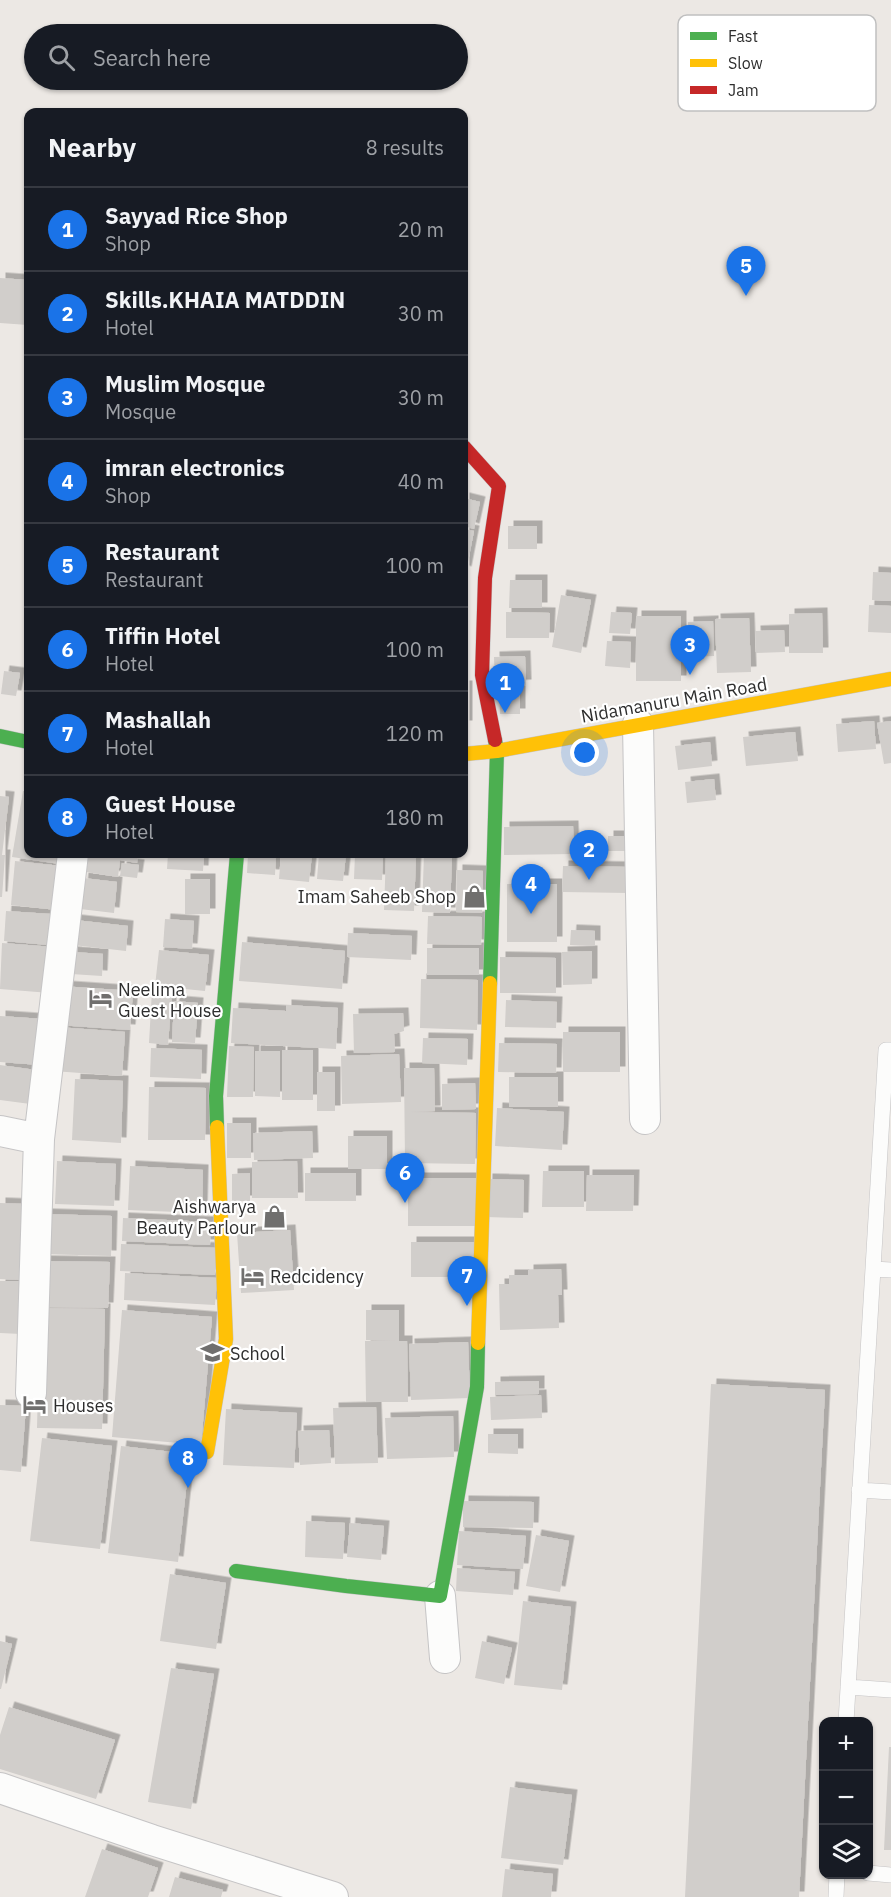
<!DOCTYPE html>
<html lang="en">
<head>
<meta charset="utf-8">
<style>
  :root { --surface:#171b24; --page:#242831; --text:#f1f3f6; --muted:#9ea1a6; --line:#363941; --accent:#1a73e8 }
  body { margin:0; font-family:"IBM Plex Sans",sans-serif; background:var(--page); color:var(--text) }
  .controls { position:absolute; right:18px; bottom:18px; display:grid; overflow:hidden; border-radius:12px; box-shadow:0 2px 4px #0004 }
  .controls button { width:54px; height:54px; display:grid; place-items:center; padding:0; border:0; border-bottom:2px solid var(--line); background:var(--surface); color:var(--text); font:30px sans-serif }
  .you { position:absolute; left:585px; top:753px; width:21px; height:21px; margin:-15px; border:4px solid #fff; border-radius:50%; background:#1a73e8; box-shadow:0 0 0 9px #1a73e833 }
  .badge { display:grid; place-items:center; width:39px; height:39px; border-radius:50%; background:var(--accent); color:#fff; font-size:20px; font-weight:700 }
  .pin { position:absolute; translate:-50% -50px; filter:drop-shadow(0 2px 3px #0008) }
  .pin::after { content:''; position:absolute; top:32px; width:21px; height:18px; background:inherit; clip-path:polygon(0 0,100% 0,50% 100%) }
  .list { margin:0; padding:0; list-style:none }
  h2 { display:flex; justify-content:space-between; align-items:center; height:78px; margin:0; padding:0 24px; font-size:26px }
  h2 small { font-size:20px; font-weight:400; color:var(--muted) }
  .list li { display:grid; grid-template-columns:39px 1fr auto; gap:18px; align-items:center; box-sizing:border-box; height:84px; padding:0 24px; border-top:2px solid var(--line) }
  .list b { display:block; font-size:22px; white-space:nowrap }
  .list p { margin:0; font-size:20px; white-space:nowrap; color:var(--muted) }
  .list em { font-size:20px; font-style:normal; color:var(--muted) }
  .icon { flex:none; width:33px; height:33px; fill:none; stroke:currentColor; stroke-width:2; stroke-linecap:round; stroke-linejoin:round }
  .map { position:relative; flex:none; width:891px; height:1897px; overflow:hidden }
  .search { position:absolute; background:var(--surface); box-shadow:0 2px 4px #0004; left:24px; top:24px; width:444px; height:66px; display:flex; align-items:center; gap:15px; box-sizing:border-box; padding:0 21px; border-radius:33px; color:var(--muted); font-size:22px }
  .panel { position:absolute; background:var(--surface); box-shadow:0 2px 4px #0004; left:24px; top:108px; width:444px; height:750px; border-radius:12px }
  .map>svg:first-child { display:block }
  .building { fill:#d1cecb; filter:url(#shadow) }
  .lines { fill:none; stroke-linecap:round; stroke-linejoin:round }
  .lane-casing { stroke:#c5c4c5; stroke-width:16 }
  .street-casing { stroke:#c5c4c5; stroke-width:32 }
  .fast-casing { stroke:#c5c4c5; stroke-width:15 }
  .slow-casing { stroke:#c5c4c5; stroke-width:15 }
  .jam-casing { stroke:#c5c4c5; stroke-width:15 }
  .lane { stroke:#fcfcfb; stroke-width:15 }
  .street { stroke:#fcfcfb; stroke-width:30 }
  .fast { stroke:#4caf50; stroke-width:14 }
  .slow { stroke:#ffc107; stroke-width:14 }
  .jam { stroke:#c62828; stroke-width:14 }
  .labels { text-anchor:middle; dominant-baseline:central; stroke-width:4.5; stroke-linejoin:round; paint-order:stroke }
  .street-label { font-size:18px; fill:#2e2e2e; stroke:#fff }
  .poi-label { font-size:18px; fill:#2e2e2e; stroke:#fff; text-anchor:start }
  .key { fill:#fff; stroke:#c0c0c0; stroke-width:1.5 }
  .key-label { font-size:16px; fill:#2e2e2e }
</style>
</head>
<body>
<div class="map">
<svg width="891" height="1897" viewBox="0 0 891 1897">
  <defs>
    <filter id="shadow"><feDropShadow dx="5.5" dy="-5.5" stdDeviation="0" flood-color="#0004"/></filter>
  </defs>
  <rect width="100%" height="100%" fill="#ece8e4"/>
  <path class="building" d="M0 278 28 280V325L0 323Z
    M464 498 480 502 474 529 464 526Z
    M508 526H537V549H508Z
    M464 529 474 531 466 572 464 571Z
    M873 572 891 573V601L872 600Z
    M510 580H542V608H509Z
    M561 595 591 600 581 653 552 647Z
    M869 605 891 606V633L868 632Z
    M506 612 550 613 549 638H506Z
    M611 612 632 613 630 634 609 633Z
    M822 613 823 653H789V614Z
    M636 616H681V681H636Z
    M749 618 751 672 717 673 715 619Z
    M713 621 714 656 688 657V622Z
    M784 630 785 652 756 653 755 631Z
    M607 641 631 642 630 668 605 666Z
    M525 656 526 685 495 687 494 657Z
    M4 671 20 673 16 696 1 694Z
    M464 686H467V726H464Z
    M499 690H520V714H500Z
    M874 721 876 749 838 752 836 724Z
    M891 721V763L884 764 877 723Z
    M795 732 798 761 746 766 743 737Z
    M710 742 712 766 678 770 675 746Z
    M714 779 716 800 687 803 685 782Z
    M23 791H28V854H69L67 865 12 857Z
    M0 796 9 797 2 855H5L2 897H0Z
    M573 826 574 854 504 855V827Z
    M608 836H626L627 851H608Z
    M91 854H138L137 863 120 860 118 877 86 872 89 856 91 857Z
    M168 854H204L203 871 167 869Z
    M248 854H276L275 875 247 873Z
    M281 854H312L309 882 279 879Z
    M319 854H346L343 881 317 879Z
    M355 854H383L382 880 354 879Z
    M386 854H416L414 911 384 910Z
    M424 854H452L450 913 422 912Z
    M15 861 62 866 57 910 11 905Z
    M122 863 139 865 137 878 120 876Z
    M563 866 629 867V893L562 892Z
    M457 870 483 871 482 913 456 912Z
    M83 878 117 882 114 913 80 909Z
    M185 879H210V914H185Z
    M507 884H557V942H507Z
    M6 911 51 914 48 945 4 941Z
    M428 916 482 917 481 945 427 944Z
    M165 919 194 921 192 949 163 947Z
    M75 920 128 926 126 951 73 945Z
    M571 930 595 931V946L570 945Z
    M348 933 412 936 411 960 347 957Z
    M242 942 345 951 342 989 239 981Z
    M2 943 54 947 50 993 0 989Z
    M427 948H479V975H427Z
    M159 950 209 955 205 991 155 986Z
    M592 951V984L563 985 562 952Z
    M72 952 103 954 102 976 71 974Z
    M500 957 556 958V993H500Z
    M421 979 478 980 477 1030 420 1028Z
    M61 986 133 991 130 1030 58 1025Z
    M152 990 172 992 168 1045 149 1043Z
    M506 1000 557 1002 556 1028 505 1027Z
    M174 1001 198 1003 195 1043 172 1042Z
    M286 1005 338 1008 336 1049 231 1043 233 1008 286 1011Z
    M403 1013 404 1031 394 1034 395 1052 354 1053 353 1014Z
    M0 1016 43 1019 40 1065 0 1062Z
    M57 1027 125 1032 122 1076 53 1071Z
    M563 1032H620V1072H563Z
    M423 1038 468 1039 467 1065 422 1063Z
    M499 1043 557 1044 556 1073 498 1072Z
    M229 1046 254 1047 253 1097H227Z
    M151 1048 202 1050 201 1079 150 1077Z
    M282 1050H313V1100H282Z
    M255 1051H280V1097L255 1096Z
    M399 1054 401 1102 342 1104 341 1056Z
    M0 1065 43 1071 38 1105 0 1100Z
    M404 1068H434L435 1111 411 1112 476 1113 475 1164 405 1163Z
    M317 1072H335V1111H317Z
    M509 1077H558V1107H509Z
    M75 1079 123 1081 121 1143 72 1140Z
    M475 1083 476 1109 442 1110V1084Z
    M149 1087 206 1088 205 1140H148Z
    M497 1108 564 1112 562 1150 495 1146Z
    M227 1123H251V1158H227Z
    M312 1131 313 1158 254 1160 253 1133Z
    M348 1136H387V1169H348Z
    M57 1161 116 1164 114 1206 55 1204Z
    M297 1161 298 1198H252V1162Z
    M130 1166 203 1170 202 1213 128 1210Z
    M543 1171H584V1207H542Z
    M250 1173V1201H232V1174Z
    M305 1173H356V1201H305Z
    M587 1175H634L633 1211H586Z
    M408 1178H478V1226H408Z
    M487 1179 524 1180 523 1218 486 1217Z
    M0 1203 25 1204 22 1280 0 1279Z
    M45 1214 112 1216 111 1256 44 1254Z
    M123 1218 211 1222 210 1245 122 1241Z
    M290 1230 294 1290 241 1293 237 1233Z
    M411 1242H476L475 1277H411Z
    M121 1244 217 1248 215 1275 120 1271Z
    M43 1261 110 1262 108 1308 42 1307Z
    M561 1269 562 1295H558L559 1328 500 1330 499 1284H509V1275H528V1270Z
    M125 1273 217 1278 215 1305 124 1300Z
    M0 1281H22L21 1334 0 1333Z
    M40 1308 105 1309 102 1429 37 1428Z
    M122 1310 212 1317 201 1445 112 1437Z
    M366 1310H399V1341H407L408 1402H366L365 1341H395L366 1340Z
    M468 1342 470 1398 411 1400 409 1344Z
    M539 1381V1394L495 1395V1382Z
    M711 1384 825 1390 799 1897H685Z
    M541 1395 542 1418 491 1420 490 1397Z
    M0 1405 26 1406 21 1472 0 1470Z
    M376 1407 378 1463 335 1464 333 1408Z
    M226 1409 297 1413 294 1468 223 1465Z
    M453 1416 454 1457 387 1459 385 1418Z
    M329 1430 331 1463 300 1465 298 1431Z
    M488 1434H518V1454L488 1453Z
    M42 1438 112 1446 100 1549 30 1541Z
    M121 1446 190 1454 178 1562 108 1553Z
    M463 1501 534 1502 533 1528 463 1527Z
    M306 1521 345 1523 343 1559 305 1557Z
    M350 1523 384 1526 381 1560 347 1557Z
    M459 1531 526 1536 523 1569 457 1565Z
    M536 1535 569 1541 560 1592 526 1586Z
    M457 1568 515 1572 513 1595 456 1591Z
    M170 1574 226 1583 216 1649 160 1641Z
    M523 1601 571 1607 562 1690 514 1685Z
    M0 1641 12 1644 1 1689H0Z
    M482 1641 512 1648 504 1684 475 1678Z
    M171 1668 214 1674 191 1809 148 1802Z
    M9 1707 115 1740 96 1799 0 1769V1735Z
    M889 1747H891V1850H884Z
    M510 1787 572 1795 563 1865 501 1858Z
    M102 1849 158 1868 148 1897H85Z
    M505 1869 553 1874 551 1897H502Z
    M175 1877 223 1890 221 1897H169Z"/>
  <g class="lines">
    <defs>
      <path id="lane" d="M873 1269 891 1270
        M859 1490 891 1492
        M848 1687 891 1690
        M846 1722 886 1050H891
        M868 1873 891 1875
        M836 1897 837 1874"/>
      <path id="street" d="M638 724 645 1119
        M0 1131 39 1139
        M31 1393 39 1139 73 854
        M440 1596 445 1658
        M0 1788 152 1840 333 1897"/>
      <path id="fast" d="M0 736 28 742
        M490 983 497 751 495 740
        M217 1127 216 1096 237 854
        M236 1571 346 1586 440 1596 477 1387 478 1343"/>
      <path id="slow" d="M464 754 497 751 891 679
        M478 1343 490 983
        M207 1452 226 1339 217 1127"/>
      <path id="jam" d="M464 447 499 486 485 578 482 675 495 740"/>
    </defs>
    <use href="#lane" class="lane-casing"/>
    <use href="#street" class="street-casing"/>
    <use href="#fast" class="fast-casing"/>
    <use href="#slow" class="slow-casing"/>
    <use href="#jam" class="jam-casing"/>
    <use href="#lane" class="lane"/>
    <use href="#street" class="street"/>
    <use href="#fast" class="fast"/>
    <use href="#slow" class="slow"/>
    <use href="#jam" class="jam"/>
  </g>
  <defs>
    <symbol id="shop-bare" viewBox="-9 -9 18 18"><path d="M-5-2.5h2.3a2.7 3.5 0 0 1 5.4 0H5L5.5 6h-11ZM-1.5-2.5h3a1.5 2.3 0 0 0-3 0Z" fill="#706f6e" stroke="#fff" stroke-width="2.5" paint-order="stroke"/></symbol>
    <symbol id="hotel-bare" viewBox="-9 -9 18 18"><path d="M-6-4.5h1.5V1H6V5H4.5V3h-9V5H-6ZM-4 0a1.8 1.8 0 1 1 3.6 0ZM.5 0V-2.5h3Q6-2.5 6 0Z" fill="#706f6e" stroke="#fff" stroke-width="2.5" paint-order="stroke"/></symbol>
    <symbol id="school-bare" viewBox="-9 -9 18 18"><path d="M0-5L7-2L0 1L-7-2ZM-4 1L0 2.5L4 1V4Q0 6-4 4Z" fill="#706f6e" stroke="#fff" stroke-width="2.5" paint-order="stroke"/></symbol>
  </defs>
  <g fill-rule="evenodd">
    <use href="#shop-bare" x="458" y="880" width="33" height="33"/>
    <use href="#hotel-bare" x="84" y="982" width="33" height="33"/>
    <use href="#shop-bare" x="258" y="1200" width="33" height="33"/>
    <use href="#hotel-bare" x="236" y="1260" width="33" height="33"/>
    <use href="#school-bare" x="196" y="1336" width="33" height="33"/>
    <use href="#hotel-bare" x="18" y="1388" width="33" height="33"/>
  </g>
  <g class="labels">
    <g class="street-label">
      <text transform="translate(674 700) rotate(-10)">Nidamanuru Main Road</text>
    </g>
    <g class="poi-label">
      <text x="456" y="896" text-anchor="end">Imam Saheeb Shop</text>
      <text x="118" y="989">Neelima<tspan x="118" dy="21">Guest House</tspan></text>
      <text x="256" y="1206" text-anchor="end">Aishwarya<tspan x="256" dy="21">Beauty Parlour</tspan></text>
      <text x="270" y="1276">Redcidency</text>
      <text x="230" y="1353">School</text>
      <text x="53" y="1405">Houses</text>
    </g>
  </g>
  <rect x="678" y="15" width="198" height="96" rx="9" class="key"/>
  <rect x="690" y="32" width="27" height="8" fill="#4caf50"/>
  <rect x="690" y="59" width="27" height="8" fill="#ffc107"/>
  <rect x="690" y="86" width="27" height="8" fill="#c62828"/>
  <g class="key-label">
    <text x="728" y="42">Fast</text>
    <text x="728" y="69">Slow</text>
    <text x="728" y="96">Jam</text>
  </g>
</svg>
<div class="controls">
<button>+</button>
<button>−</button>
<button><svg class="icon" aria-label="layers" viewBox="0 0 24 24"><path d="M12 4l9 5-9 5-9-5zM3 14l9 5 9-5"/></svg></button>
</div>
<div class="you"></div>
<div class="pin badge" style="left:505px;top:713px">1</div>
<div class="pin badge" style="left:589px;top:880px">2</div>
<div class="pin badge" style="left:690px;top:675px">3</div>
<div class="pin badge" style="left:531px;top:914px">4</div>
<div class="pin badge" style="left:746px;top:296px">5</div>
<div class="pin badge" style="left:405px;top:1203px">6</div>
<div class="pin badge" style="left:467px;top:1306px">7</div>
<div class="pin badge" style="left:188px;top:1488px">8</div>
<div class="search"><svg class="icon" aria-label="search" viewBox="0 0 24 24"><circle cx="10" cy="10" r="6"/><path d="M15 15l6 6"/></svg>Search here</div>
<section class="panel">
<h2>Nearby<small>8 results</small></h2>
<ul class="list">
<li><span class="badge">1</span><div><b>Sayyad Rice Shop</b><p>Shop</p></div><em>20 m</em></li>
<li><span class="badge">2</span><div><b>Skills.KHAIA MATDDIN</b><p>Hotel</p></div><em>30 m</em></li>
<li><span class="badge">3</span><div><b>Muslim Mosque</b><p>Mosque</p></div><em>30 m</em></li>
<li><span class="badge">4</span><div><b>imran electronics</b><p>Shop</p></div><em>40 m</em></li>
<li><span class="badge">5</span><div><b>Restaurant</b><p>Restaurant</p></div><em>100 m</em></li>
<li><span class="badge">6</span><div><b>Tiffin Hotel</b><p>Hotel</p></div><em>100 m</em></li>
<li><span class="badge">7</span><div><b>Mashallah</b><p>Hotel</p></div><em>120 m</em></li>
<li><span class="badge">8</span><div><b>Guest House</b><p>Hotel</p></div><em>180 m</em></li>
</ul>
</section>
</div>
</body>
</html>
